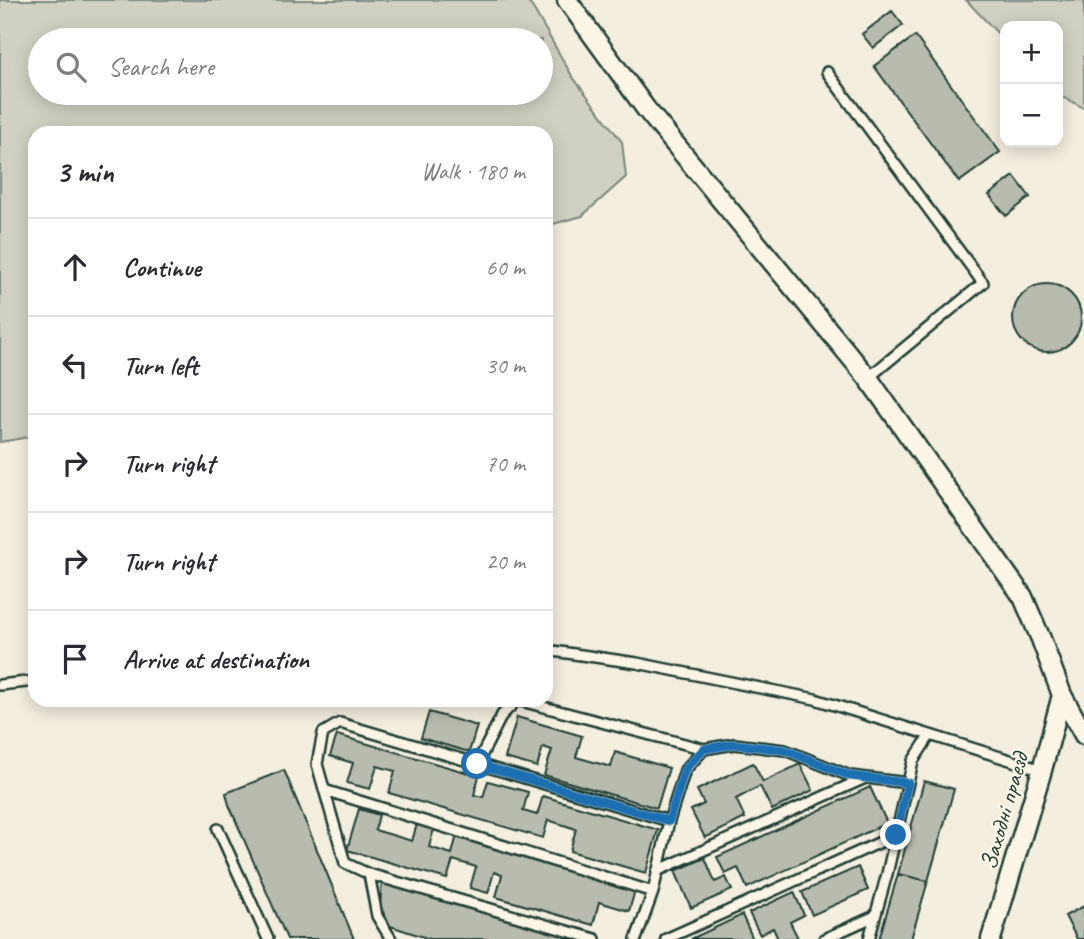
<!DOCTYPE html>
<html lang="en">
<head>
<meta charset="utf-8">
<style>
  :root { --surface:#fff; --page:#f2f2f3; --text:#2b2b33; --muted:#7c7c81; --line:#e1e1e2 }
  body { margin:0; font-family:Caveat,sans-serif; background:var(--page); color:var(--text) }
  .controls { position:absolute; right:21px; top:21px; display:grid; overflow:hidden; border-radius:14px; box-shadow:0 4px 18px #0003 }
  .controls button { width:63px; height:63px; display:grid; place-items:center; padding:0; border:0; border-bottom:2px solid var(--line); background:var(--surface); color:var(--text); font:35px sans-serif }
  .stop { position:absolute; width:21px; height:21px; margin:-16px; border:5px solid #1f6fb2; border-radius:50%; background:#fff }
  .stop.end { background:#1f6fb2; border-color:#fff; box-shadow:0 2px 7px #0008 }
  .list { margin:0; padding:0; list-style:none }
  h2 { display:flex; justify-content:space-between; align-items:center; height:91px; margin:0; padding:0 28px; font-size:30px }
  h2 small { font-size:23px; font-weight:400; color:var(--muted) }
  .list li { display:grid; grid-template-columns:46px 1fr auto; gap:21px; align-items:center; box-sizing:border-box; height:98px; padding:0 28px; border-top:2px solid var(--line) }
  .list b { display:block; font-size:26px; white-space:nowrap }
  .list em { font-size:23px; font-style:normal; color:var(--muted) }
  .icon { flex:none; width:38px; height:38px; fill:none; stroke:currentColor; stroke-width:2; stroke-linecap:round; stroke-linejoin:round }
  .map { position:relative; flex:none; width:1084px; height:939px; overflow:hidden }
  .search { position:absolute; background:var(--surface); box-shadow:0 4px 18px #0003; left:28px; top:28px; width:525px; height:77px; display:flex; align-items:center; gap:18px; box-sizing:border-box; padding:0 24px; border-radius:38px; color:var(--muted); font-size:26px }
  .panel { position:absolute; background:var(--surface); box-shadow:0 4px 18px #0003; left:28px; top:126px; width:525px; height:581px; border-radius:21px }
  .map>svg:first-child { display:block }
  .green { fill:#d0d1c2; stroke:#78877b; stroke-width:2; fill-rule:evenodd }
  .building { fill:#b8bcae; stroke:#1f3d34; stroke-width:2 }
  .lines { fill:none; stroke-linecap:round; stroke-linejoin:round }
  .service-casing { stroke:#1f3d34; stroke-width:14 }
  .minor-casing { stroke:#1f3d34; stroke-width:23 }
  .service { stroke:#fcf5e5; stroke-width:9 }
  .minor { stroke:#fcf5e5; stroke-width:18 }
  .route { stroke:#1f6fb2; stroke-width:9 }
  .labels { text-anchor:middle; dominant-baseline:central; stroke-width:5; stroke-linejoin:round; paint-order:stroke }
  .street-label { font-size:24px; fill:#1f3d34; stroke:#fcf5e5 }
</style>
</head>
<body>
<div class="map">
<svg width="1084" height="939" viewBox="0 0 1084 939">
  <rect width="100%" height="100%" fill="#f3eede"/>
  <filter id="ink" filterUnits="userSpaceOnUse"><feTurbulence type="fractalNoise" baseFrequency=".0143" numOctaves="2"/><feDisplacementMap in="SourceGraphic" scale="14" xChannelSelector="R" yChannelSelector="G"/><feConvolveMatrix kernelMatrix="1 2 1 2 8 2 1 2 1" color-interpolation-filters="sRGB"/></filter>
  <g filter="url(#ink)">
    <path class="green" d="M0 0H526L533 8 572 76 622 142 626 177 582 216 546 226V133H35V436L0 442ZM40 40H541V93H40Z
      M966 0H1084V108L1058 95V26H1005V41Z"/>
    <path class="building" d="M892 11 903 25 873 48 862 34Z
      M915 36 1000 152 959 182 874 66Z
      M1014 176 1030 197 1006 216 989 195Z
      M1013 318a34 34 0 1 1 68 0a34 34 0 1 1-68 0Z
      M429 712 477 726 469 752 421 738Z
      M517 717 582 736 576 757 611 767 615 752 669 768 657 808 544 775 552 750 543 747 537 767 505 758Z
      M337 735 479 776 474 795 483 797 488 781 528 792 523 811 537 815 543 796 658 830 646 873 570 851 576 829 548 820 543 838 389 793 395 771 377 766 370 789 347 783 353 763 330 756Z
      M753 763 763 782 800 764 813 790 772 810 760 786 736 799 745 818 705 838 691 810 704 804 697 790Z
      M284 770 354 939H287L229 805 226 793Z
      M924 781 954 789 928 881 898 874Z
      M870 787 887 823 747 888 738 868 725 874 717 857Z
      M359 809 379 815 375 830 412 841 417 824 434 829 429 847 452 854 457 835 636 887 629 911 599 902 593 925 496 897 502 875 494 872 488 893 470 888 476 867 453 860 447 879 347 850Z
      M705 858 715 882 726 877 732 890 691 908 675 871Z
      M858 867 868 890 812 915 802 892Z
      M898 874 928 881 911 939H879Z
      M382 881 581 939H430L390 926 380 906Z
      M794 892 804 915 790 922 798 938 778 939 773 928 760 935 749 913Z
      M1084 906V939H1077L1065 916Z
      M742 915 753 939H691Z"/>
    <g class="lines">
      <defs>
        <path id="service" d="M827 72 983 283 868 378
          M546 650 637 663 815 699 1042 770
          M0 685 35 681
          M477 764 502 715 517 700 704 749
          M324 790 653 892 669 821 340 723 323 733 317 764 345 863 369 874 377 916 391 939
          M669 821 685 770 704 749 734 744 785 750 850 776 908 783
          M218 829 268 939
          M657 871 863 779
          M369 874 595 939
          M636 939 653 892
          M666 939 896 835
          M824 939 875 916
          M869 939 887 874 913 761 930 735"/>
        <path id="minor" d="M567 0 646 109 868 378 1023 597 1041 639 1062 695 1084 735
          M991 939 1042 770 1062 695"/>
      </defs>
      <use href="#service" class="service-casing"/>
      <use href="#minor" class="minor-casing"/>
      <use href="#service" class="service"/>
      <use href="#minor" class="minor"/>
    </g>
  </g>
  <g class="lines" filter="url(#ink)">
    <path class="route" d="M477 764 669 821 685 769 704 749 734 744 785 750 850 776 908 783 896 835"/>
  </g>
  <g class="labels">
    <g class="street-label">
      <text transform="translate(1004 811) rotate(-74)">Заходні праезд</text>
    </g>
  </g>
</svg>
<div class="controls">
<button>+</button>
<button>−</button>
</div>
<div class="stop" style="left:477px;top:764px"></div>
<div class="stop end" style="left:896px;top:835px"></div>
<div class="search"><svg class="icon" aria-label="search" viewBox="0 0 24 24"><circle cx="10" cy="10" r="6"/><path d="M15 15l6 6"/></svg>Search here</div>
<section class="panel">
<h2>3 min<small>Walk · 180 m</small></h2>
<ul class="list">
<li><svg class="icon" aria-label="ahead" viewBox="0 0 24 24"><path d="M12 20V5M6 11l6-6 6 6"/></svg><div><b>Continue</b></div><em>60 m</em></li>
<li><svg class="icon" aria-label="left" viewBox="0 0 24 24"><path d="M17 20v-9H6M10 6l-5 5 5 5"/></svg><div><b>Turn left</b></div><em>30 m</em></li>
<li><svg class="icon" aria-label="right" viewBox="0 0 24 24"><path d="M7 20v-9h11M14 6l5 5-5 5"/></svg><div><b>Turn right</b></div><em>70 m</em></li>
<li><svg class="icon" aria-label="right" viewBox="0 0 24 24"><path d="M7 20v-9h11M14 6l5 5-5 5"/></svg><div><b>Turn right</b></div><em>20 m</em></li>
<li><svg class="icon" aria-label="arrive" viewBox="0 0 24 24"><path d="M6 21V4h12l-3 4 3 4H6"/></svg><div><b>Arrive at destination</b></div></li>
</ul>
</section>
</div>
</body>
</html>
